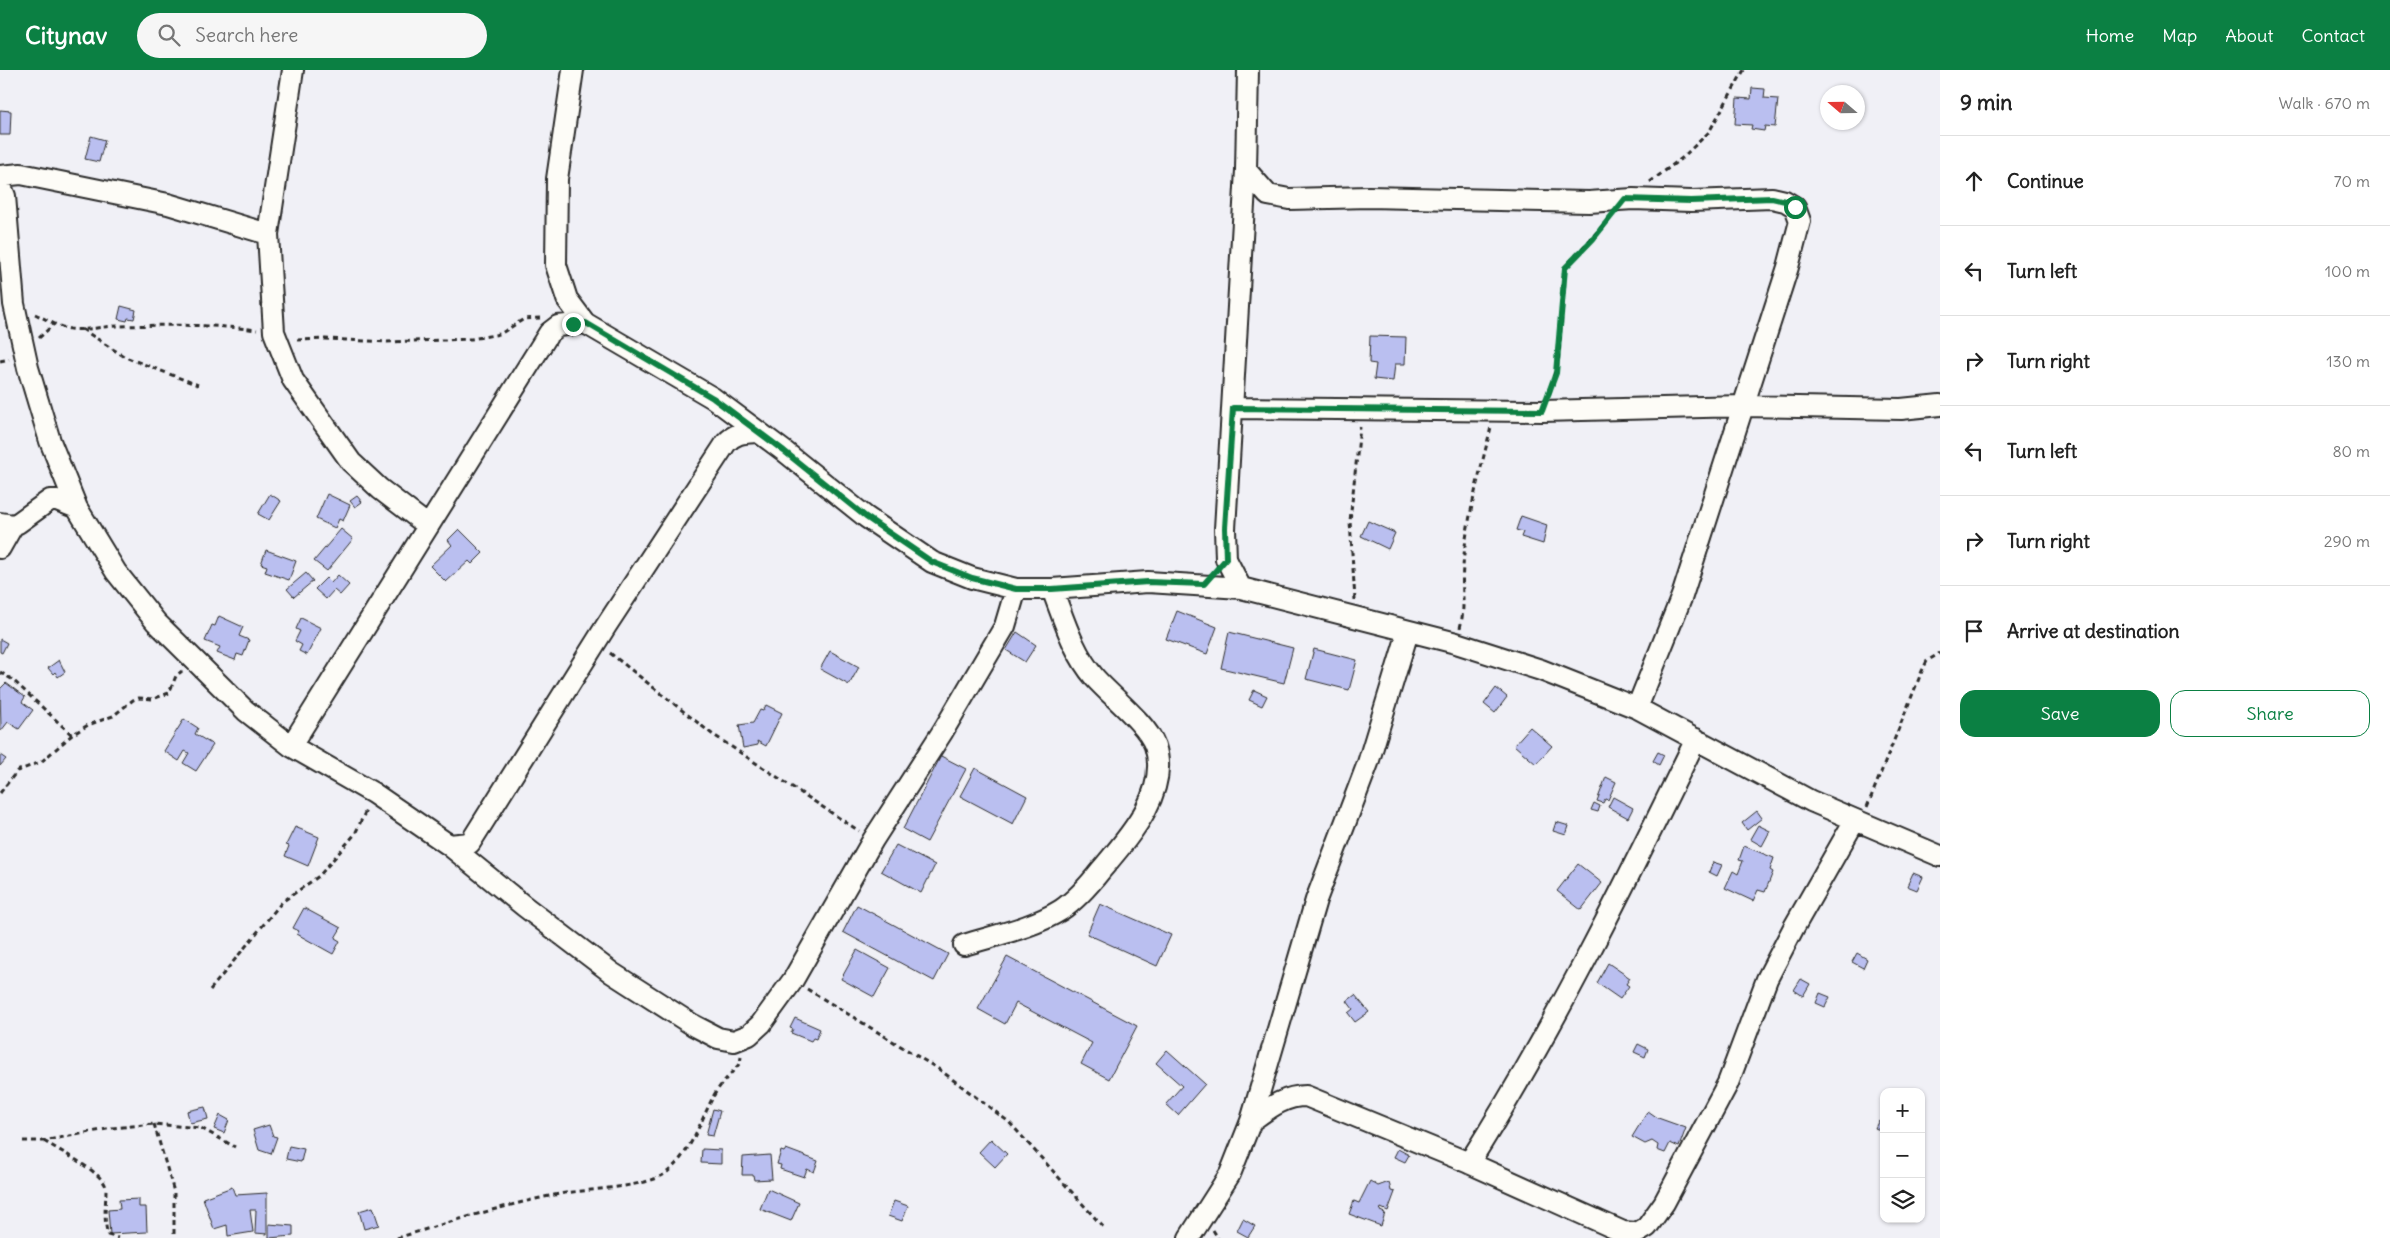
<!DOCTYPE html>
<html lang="en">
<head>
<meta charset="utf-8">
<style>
  :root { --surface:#fff; --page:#f6f6f6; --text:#222; --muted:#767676; --line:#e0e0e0; --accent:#0b8043 }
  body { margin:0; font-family:Delius,sans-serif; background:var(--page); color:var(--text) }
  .controls { position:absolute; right:15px; bottom:15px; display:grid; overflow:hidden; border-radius:10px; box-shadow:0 1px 4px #0004 }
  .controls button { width:45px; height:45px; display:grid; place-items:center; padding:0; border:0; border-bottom:1px solid var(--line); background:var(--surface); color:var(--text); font:25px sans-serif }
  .compass { position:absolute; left:1820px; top:15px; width:45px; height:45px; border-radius:50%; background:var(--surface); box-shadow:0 1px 4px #0004; rotate:290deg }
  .stop { position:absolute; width:15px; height:15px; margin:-11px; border:4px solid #0b8043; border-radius:50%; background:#fff }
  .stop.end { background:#0b8043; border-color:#fff; box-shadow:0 1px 5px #0008 }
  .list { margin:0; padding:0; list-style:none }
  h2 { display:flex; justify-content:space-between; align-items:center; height:65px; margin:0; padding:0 20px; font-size:21px }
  h2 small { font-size:16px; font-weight:400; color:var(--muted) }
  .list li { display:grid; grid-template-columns:32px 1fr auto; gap:15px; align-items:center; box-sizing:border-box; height:90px; padding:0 20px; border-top:1px solid var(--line) }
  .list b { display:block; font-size:19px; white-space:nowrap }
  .list em { font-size:16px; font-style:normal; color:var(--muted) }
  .actions { display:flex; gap:10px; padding:15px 20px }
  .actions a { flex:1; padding:11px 0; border:1px solid var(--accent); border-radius:15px; text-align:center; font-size:18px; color:var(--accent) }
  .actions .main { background:var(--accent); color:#fff }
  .icon { flex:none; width:28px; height:28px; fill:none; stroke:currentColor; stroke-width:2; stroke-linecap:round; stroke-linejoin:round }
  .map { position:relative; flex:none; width:1940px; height:1168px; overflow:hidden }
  header { display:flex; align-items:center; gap:30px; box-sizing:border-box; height:70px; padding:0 25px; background:var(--accent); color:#fff }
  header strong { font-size:24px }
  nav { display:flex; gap:28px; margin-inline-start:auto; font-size:18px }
  .search { width:350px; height:45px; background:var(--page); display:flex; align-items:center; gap:12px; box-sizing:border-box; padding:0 18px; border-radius:28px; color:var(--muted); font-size:19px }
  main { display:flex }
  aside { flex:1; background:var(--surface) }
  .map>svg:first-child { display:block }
  .building { fill:#babff0; stroke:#2b2b2b }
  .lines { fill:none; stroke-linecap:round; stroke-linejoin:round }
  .minor-casing { stroke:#2b2b2b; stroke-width:24 }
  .path { stroke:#2b2b2b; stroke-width:3; stroke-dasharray:5 4; stroke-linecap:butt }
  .minor { stroke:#fdfcf7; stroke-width:20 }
  .route { stroke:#0b8043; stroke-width:6 }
</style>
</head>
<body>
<header>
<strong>Citynav</strong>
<div class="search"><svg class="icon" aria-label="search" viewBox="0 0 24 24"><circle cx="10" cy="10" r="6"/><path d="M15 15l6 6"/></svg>Search here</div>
<nav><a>Home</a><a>Map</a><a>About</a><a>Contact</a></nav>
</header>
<main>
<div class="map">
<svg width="1940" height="1168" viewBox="0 0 1940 1168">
  <rect width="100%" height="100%" fill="#f0f0f6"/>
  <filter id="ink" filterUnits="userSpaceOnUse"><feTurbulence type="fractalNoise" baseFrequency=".02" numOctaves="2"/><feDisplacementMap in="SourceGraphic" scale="10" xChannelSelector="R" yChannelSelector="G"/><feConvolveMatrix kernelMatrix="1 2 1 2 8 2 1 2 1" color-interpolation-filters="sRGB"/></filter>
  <g filter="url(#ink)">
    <path class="building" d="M1752 18 1765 19 1764 28 1778 29 1775 57 1765 56 1764 61 1751 59 1752 55 1735 54 1737 28 1751 29Z
      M0 40 11 41 10 65H0Z
      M91 66 105 70 99 92 85 89Z
      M121 236 136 240 134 249 128 248 127 251 118 249Z
      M1370 266 1406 267 1405 294H1395L1393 311 1374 309 1376 294 1369 293Z
      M270 424 281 431 269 450 258 444Z
      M327 424 350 435 343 451 339 449 335 458 316 449Z
      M357 426 362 432 355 437 350 431Z
      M1521 446 1547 455 1543 474 1521 467 1523 462 1516 460Z
      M1368 451 1395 463 1388 479 1361 466Z
      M341 459 353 469 327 501 314 491Z
      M459 459 483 483 472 494 469 491 446 512 430 496 452 475 448 470Z
      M266 480 296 491 289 510 265 502 267 496 261 494Z
      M306 503 313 511 294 527 287 519Z
      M338 505 349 515 340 525 334 520 326 529 315 519 326 508 331 513Z
      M1177 541 1217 557 1207 584 1166 569Z
      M219 546 243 557 239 566 249 570 243 586 237 584 235 590 217 583 220 577 205 571 212 555 215 556Z
      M301 548 321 558 307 585 299 581 302 575 295 571 300 561 296 559Z
      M1017 562 1036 575 1025 592 1006 580Z
      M1229 562 1293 578 1284 613 1221 598Z
      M0 569 7 573 2 583 0 582Z
      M1314 579 1357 590 1349 620 1306 609Z
      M830 581 859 597 849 615 820 599Z
      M59 590 65 602 58 607 55 602 53 604 48 598Z
      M6 613 25 627 22 632 33 640 19 659 8 652 1 661 0 619Z
      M1496 618 1507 627 1495 643 1484 634Z
      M1254 620 1267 626 1262 636 1249 630Z
      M766 635 782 643 766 676 757 671 758 675 743 678 739 655 753 653 760 640 763 641Z
      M184 649 198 658 195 664 213 675 196 701 183 693 189 683 185 681 179 691 164 681Z
      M1530 657 1552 676 1536 694 1514 675Z
      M1658 682 1664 685 1659 695 1653 691Z
      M0 685 6 689 0 696Z
      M941 686 966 699 927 772 903 759Z
      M975 698 1027 726 1013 754 960 726Z
      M1606 707 1616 712 1608 730 1605 729 1603 733 1597 731Z
      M1613 727 1633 738 1628 748 1608 737Z
      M1594 733 1600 736 1598 742 1591 740Z
      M1757 741 1762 748 1747 760 1742 753Z
      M1556 752 1569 756 1566 765 1553 761Z
      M1758 755 1770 761 1762 776 1750 769Z
      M295 757 319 767 308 796 285 786 289 776 286 775Z
      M896 775 935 795 921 823 881 801Z
      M1744 776 1774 788 1770 800 1773 802 1765 822 1758 820 1753 831 1725 818 1733 801 1738 804 1743 791 1739 790Z
      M1713 792 1722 795 1717 806 1709 802Z
      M1578 794 1602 813 1581 840 1557 821Z
      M1913 803 1923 807 1917 820 1907 816Z
      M1100 834 1171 865 1157 896 1087 864Z
      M857 835 948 884 934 911 843 862Z
      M304 838 341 858 335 868 340 871 333 884 297 864 299 861 293 858Z
      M857 880 890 898 874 927 841 909Z
      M1857 883 1867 889 1863 898 1852 892Z
      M1007 887 1137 956 1109 1009 1081 994 1092 973 1016 933 1005 954 978 939Z
      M1608 893 1630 908 1626 914 1629 916 1620 929 1597 913Z
      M1801 909 1810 914 1803 926 1794 920Z
      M1820 923 1830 927 1825 937 1816 933Z
      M1355 925 1369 942 1355 952 1348 943 1353 939 1347 931Z
      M795 948 820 959 816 969 813 968 811 971 791 963 793 959 790 958Z
      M1638 974 1648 979 1645 987 1634 982Z
      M1167 980 1205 1014 1178 1045 1166 1034 1182 1016 1156 993Z
      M205 1037 208 1049 190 1053 187 1041Z
      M713 1039 720 1041 713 1066 706 1065Z
      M1648 1041 1658 1048 1686 1058 1679 1077 1670 1073 1665 1083 1657 1080 1658 1075 1652 1071 1645 1074 1632 1067Z
      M220 1045 229 1050 224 1063 214 1059Z
      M1879 1050 1884 1052 1882 1061 1875 1058Z
      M269 1055 273 1066 277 1067 271 1084 259 1080 253 1060Z
      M991 1069 1007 1084 995 1097 979 1082Z
      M289 1076 304 1079 301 1092 286 1089Z
      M702 1079 721 1080V1094L701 1093Z
      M786 1079 818 1091 814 1102 807 1099 804 1107 780 1099 781 1095 777 1094 781 1081 784 1082Z
      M1398 1079 1409 1085 1405 1092 1394 1087Z
      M770 1085 772 1109 754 1110 753 1105H742L743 1087Z
      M1370 1111 1378 1116 1389 1112 1391 1121 1395 1122 1388 1141 1381 1138 1380 1141 1385 1143 1381 1156 1349 1144 1354 1131 1359 1133Z
      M232 1117 235 1125 267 1123V1164L255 1163 256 1140H250L253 1162 228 1166 227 1155 214 1159 203 1128Z
      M768 1119 799 1133 791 1151 760 1139Z
      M139 1129V1137H146L147 1162 110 1164 108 1140 120 1139 119 1130Z
      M894 1131 908 1136 902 1151 888 1146Z
      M373 1137 379 1155 364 1159 359 1141Z
      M1243 1149 1255 1156 1248 1167 1237 1161Z
      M269 1154 293 1156V1166L269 1168Z"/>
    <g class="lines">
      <defs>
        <path id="minor" d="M293 0 268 164 274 262 293 310 351 392 380 419 427 455
          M573 0 557 109 556 195 567 229 585 253 713 328 784 381 866 447 932 492 972 508 1016 519H1052L1148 512 1241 518 1456 573 1541 600 1637 638 1811 731 1940 786
          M1246 100 1268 125 1289 129 1369 127 1589 132 1633 129 1691 131 1772 128 1785 131 1795 137 1800 151 1788 197 1682 526 1637 638
          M0 106 21 104 168 134 268 164
          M0 114 5 126 14 234 28 298 50 371 77 438 116 502 156 552 246 641 291 676 373 723 449 775 524 836 612 903 693 955 718 968 734 971 749 965 761 954 793 910 873 770 943 661 1005 556 1016 519
          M1233 338 1542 341 1743 336 1901 339 1940 335
          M0 453 13 455 18 453 50 430H57L77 438
          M0 478 13 455
          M1241 518 1226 489 1225 459 1246 100 1248 0
          M291 676 549 263 558 256 585 253
          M449 775 470 773 606 556 726 373C736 362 745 363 759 362
          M964 875C996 865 1032 858 1061 840 1076 830 1090 814 1101 800 1128 768 1170 722 1155 676 1147 654 1112 627 1095 608 1073 582 1064 550 1052 519
          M1251 1051C1268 1039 1283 1026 1306 1026L1469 1093 1623 1162 1637 1163 1647 1157 1664 1133 1728 1013 1767 909 1794 857 1855 750
          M1469 1093C1555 957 1626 813 1696 669
          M1189 1168 1230 1104 1251 1051 1316 830 1368 693 1408 562"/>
      </defs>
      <use href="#minor" class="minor-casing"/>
      <path class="path" d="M1650 112 1682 88 1709 62 1744 0
        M35 244C46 249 58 257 70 259 85 261 104 256 119 256 166 255 211 254 257 260
        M82 259 125 287 198 315
        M39 268 55 253
        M297 270 326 269 387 272 471 269 500 264 524 249 540 248
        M0 291 9 289
        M1549 324 1558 292 1565 198 1610 148
        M1355 530 1350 451 1360 357
        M1460 558C1466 534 1461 519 1463 497 1466 450 1480 403 1491 357
        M610 583 712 664 859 761
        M0 602 13 610 72 665
        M0 723 17 701 41 692 72 665 88 655 113 646 133 630 139 628 153 629 169 623 176 606 182 601
        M1867 737 1922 601 1927 591 1940 583
        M807 919 940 1000 1009 1052 1105 1159
        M210 920 282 832 319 806 355 764 367 738
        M154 1054 174 1122V1168
        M23 1071H43L112 1058 154 1054 201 1058 235 1077
        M44 1071C56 1079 105 1103 106 1118 106 1134 103 1148 108 1165L118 1168
        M1213 1160 1218 1168
        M397 1168C450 1152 504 1135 559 1124 585 1119 647 1118 666 1103 690 1084 699 1055 712 1029 718 1016 731 1004 740 993L741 987"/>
      <use href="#minor" class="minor"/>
    </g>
  </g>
  <g class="lines" filter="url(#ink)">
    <path class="route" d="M573 254 586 253 713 328 784 381 866 447 932 492 972 508 1016 519H1052L1148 512 1204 514 1226 489 1225 458 1233 338 1542 341 1556 303 1565 198 1593 169 1625 129 1691 131 1772 128 1785 131 1795 137"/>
  </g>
</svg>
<div class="controls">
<button>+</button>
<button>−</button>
<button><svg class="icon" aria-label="layers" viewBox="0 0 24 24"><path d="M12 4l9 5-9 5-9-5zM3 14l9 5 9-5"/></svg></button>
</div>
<svg class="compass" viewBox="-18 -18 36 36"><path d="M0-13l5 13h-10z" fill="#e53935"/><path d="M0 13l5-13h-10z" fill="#767676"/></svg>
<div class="stop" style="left:1795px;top:137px"></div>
<div class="stop end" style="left:573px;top:254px"></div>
</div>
<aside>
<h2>9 min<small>Walk · 670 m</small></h2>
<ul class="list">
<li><svg class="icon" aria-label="ahead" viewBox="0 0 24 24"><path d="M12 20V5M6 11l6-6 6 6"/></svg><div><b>Continue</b></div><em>70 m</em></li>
<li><svg class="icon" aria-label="left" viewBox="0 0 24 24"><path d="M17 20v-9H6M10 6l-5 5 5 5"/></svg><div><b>Turn left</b></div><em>100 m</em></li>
<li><svg class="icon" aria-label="right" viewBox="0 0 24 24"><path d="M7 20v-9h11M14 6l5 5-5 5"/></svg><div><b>Turn right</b></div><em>130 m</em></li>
<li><svg class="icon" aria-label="left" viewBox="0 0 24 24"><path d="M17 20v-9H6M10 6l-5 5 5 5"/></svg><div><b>Turn left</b></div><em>80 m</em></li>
<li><svg class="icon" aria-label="right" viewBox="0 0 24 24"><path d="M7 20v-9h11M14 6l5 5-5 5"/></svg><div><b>Turn right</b></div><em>290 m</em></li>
<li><svg class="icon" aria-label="arrive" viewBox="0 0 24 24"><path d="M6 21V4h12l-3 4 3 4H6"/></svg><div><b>Arrive at destination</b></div></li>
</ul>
<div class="actions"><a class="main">Save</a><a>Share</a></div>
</aside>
</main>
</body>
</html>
